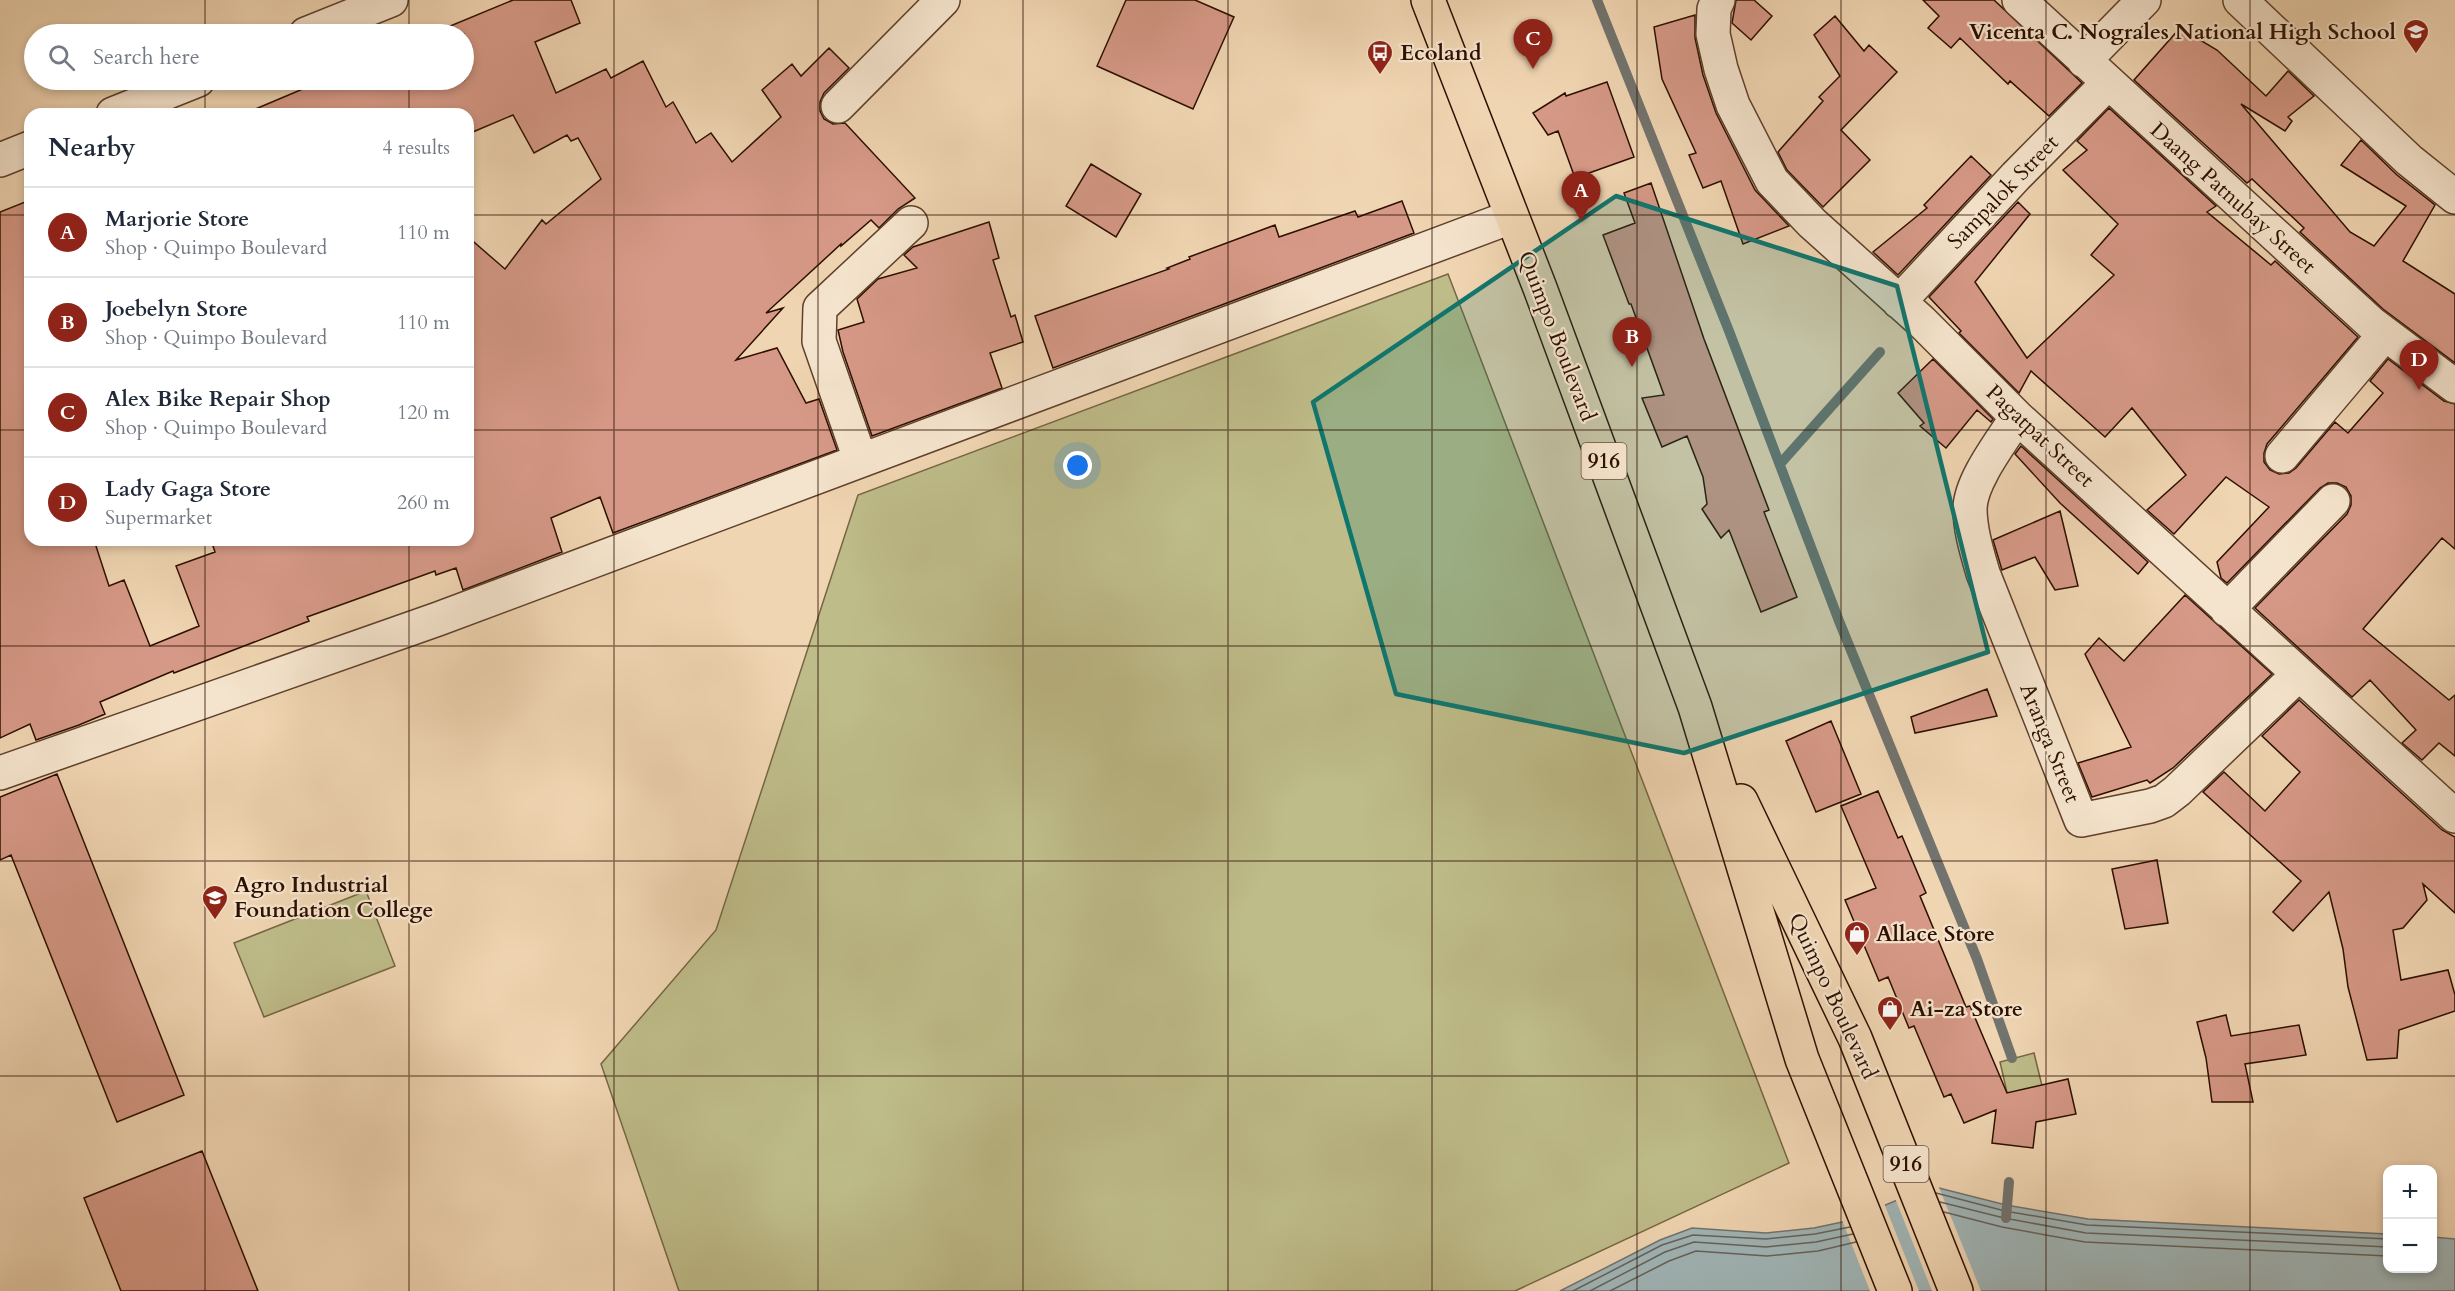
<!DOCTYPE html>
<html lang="en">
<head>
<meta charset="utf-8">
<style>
  :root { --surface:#fff; --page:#f2f2f3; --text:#1f2937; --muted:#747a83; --line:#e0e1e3; --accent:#8f2418 }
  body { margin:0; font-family:Cardo,serif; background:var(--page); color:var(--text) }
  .controls { position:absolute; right:18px; bottom:18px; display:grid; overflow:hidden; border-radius:12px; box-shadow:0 3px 9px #0003 }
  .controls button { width:54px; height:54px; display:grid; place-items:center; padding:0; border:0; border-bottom:2px solid var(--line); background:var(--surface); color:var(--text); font:30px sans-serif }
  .you { position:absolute; left:1078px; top:466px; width:21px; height:21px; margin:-15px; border:4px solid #fff; border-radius:50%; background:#1a73e8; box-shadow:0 0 0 9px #1a73e833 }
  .badge { display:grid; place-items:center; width:39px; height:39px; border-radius:50%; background:var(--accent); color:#fff; font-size:20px; font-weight:700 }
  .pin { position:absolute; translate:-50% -50px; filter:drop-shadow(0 2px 3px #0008) }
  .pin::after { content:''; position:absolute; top:32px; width:21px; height:18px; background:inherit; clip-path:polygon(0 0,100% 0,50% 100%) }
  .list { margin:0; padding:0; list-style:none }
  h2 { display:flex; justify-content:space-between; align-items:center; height:78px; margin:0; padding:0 24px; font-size:26px }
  h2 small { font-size:20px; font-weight:400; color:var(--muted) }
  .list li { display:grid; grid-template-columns:39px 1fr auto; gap:18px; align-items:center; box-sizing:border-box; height:90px; padding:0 24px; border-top:2px solid var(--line) }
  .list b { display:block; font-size:22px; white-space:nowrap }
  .list p { margin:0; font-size:20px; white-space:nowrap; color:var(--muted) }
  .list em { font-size:20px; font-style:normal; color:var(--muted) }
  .icon { flex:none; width:33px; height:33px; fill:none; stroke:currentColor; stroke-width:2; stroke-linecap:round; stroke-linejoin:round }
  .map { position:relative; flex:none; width:2455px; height:1291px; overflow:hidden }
  .search { position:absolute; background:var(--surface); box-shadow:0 3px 9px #0003; left:24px; top:24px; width:450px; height:66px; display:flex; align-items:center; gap:15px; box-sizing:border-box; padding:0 21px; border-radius:33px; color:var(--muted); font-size:22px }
  .panel { position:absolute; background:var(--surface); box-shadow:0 3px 9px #0003; left:24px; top:108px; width:450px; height:438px; border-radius:18px }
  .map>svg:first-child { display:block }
  .green { fill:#bebc89; stroke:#766644; stroke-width:1.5 }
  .water { fill:#a0b6b8; stroke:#72736e; stroke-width:1.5 }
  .pier { fill:#f0d5b2 }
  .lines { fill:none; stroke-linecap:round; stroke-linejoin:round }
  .shore { stroke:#66625c; stroke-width:1.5 }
  .stream { stroke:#72736e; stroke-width:10 }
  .building { fill:#d69987; stroke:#2d0f00; stroke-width:1.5 }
  .minor-casing { stroke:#5e402c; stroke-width:36 }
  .major-casing { stroke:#2d0f00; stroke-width:36 }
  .minor { stroke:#f5e4cd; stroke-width:33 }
  .major { stroke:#f0d5b2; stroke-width:33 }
  .marked { fill:#0f766e; fill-opacity:0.2; stroke:#0f766e; stroke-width:4.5; stroke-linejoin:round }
  .grid { fill:none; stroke:#2d0f00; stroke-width:1.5; stroke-opacity:0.55 }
  .labels { text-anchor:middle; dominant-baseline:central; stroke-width:4.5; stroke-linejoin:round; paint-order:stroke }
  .shield { fill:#f5e4cd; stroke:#694f3e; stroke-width:1.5 }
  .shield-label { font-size:21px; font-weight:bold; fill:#2d0f00 }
  .poi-label { font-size:22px; font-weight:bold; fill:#2d0f00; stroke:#f5e4cd; text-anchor:start }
  .street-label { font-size:22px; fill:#2d0f00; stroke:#f5e4cd }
</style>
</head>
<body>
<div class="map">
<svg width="2455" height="1291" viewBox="0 0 2455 1291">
  <rect width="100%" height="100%" fill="#f0d5b2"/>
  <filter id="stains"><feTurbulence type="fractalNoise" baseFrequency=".00333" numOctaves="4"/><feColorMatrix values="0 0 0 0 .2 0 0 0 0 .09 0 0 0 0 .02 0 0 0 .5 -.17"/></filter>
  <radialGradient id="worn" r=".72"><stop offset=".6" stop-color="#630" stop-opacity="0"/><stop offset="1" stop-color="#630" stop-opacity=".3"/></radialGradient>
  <path class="green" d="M1448 274 1789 1163 1515 1291H679L601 1064 716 930 858 495Z
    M366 891 395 966 264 1017 234 943Z
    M2034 1053 2046 1102 2011 1110 2000 1062Z"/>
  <path class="water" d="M1931 1186 2006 1205 2088 1219 2387 1234 2388 1268H2432L2433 1237 2455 1239V1291H1560L1660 1240 1692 1228 1766 1233 1814 1228 1847 1221Z"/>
  <path class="pier" d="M1931 1183 1938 1185 1981 1291H1932L1895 1198Z
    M1884 1203 1919 1291H1870L1842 1220Z"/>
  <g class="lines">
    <path class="shore" d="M1936 1193 2005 1211 2087 1225 2388 1239
      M1940 1202 2004 1218 2086 1233 2388 1247
      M1944 1212 2002 1227 2085 1242 2388 1256
      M1573 1291 1662 1245 1693 1235 1766 1239 1815 1234 1850 1227
      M1590 1291 1665 1252 1694 1242 1766 1247 1816 1242 1853 1234
      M1610 1291 1669 1261 1696 1251 1767 1256 1818 1251 1856 1242"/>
    <path class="stream" d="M1597 0 1729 331 1839 621 1977 959 2012 1058
      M1780 464 1880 352
      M2006 1218 2009 1182"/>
  </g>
  <path class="building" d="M513 0H571L580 23 535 42 556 93 606 69 611 78 643 61 666 107 673 102 696 143 711 133 732 162 781 117 762 90 792 64 801 76 829 48 849 68 824 93 820 102V111L824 119 833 124 845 123 915 198 898 209 879 228 871 220 841 246V244L766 313 783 308 736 360 777 348 806 403 819 399 837 450 613 533 600 497 551 518 562 552 463 590 456 568 436 575 435 571 307 617 309 621 174 673 173 671 100 702 105 714 79 725 36 740 30 724 0 738V212L30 200V540H94L109 586 124 580 150 646 199 626 176 566 215 552 211 540H468V237L505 269 542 220 546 224 601 179 578 138 571 141 567 135 534 153 513 115 468 134V114L246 113 324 80H464V34H431Z
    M1126 0H1195L1234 17 1193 109 1097 66Z
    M1736 0H1754L1772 16 1751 40 1732 23Z
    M1923 0H1994L2082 83 2049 116 2010 81 2008 84 1960 38 1951 48 1928 28 1939 16Z
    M1695 15V38L1703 75 1716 113 1755 190 1789 226 1743 244 1721 181 1703 188 1689 155 1696 153 1662 79 1654 27Z
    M1835 16 1864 51 1869 45 1897 72 1841 130 1870 160 1823 207 1787 170 1778 152 1823 101 1819 97 1840 76 1814 35Z
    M2180 28 2217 50 2266 96 2288 71 2314 96 2288 117 2292 121 2285 131 2241 104 2350 232 2374 246 2406 206 2341 165 2361 140 2397 175 2435 205 2403 261 2455 294V363L2383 309 2300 232 2304 228 2252 179 2247 183 2134 80Z
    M1607 82 1634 157 1575 178 1558 131 1548 135 1533 113 1565 93 1566 96Z
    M2109 108 2216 206 2207 212 2271 265 2275 261 2358 337 2267 444 2264 453V462L2270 470 2279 474 2289 473 2296 468 2335 422 2348 433 2383 393 2370 381 2388 359 2444 401 2455 404V549L2442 538 2363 629 2449 700 2455 695V756L2439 743 2422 760 2402 743 2416 730 2370 680 2352 697 2255 608 2347 514 2351 505V496L2346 487 2337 483H2328L2320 488 2227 583 2221 578 2217 562 2269 507 2226 477 2174 534 2147 510 2186 475 2132 408 2105 437 2031 371 2019 393 1959 333 1961 331 1929 297 2018 202 2030 214 1975 282 2027 358 2114 275 2091 255 2118 224 2063 170 2087 150 2077 141Z
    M1971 156 1991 175 1898 275 1873 252 1927 208 1924 205Z
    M1091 164 1141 194 1116 237 1066 206Z
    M1651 183 1704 339 1769 510 1764 512 1797 597 1761 612 1729 530 1721 538 1702 509 1707 504 1703 477 1687 436 1662 447 1642 398 1664 395 1631 304H1629L1603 235 1635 223 1624 193Z
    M1402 201 1414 233 1053 368 1035 316 1169 269 1167 268 1190 259 1189 257 1275 225 1279 237 1355 211 1358 217Z
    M989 222 999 258 993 260 1011 317 1015 315 1023 342 990 353 1002 388 872 436 843 352 838 330 864 322 857 299 878 279 917 268 904 255 913 247Z
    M1933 359 1993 419 1991 422 1977 410 1946 448 1920 426 1924 423 1898 393Z
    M2021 446 2148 562 2138 574 2060 503 2015 454Z
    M2060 511 2078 586 2055 590 2035 557 2002 570 1993 540Z
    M2185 595 2272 674 2173 768 2150 783 2147 780 2092 797 2078 763 2131 747 2085 654 2099 638 2124 661Z
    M1987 689 1997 716 1915 733 1911 717Z
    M2299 700 2442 830 2455 837V913L2423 884 2427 900 2403 928 2393 930 2401 980 2448 970 2455 995V1011L2399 1030 2397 1058 2367 1060 2348 987 2343 949 2329 892 2293 931 2273 912 2301 881 2203 792 2224 772 2265 811 2300 772 2262 736Z
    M1831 721 1861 794 1816 812 1786 741Z
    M57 774 184 1095 117 1122 11 855 0 860V797Z
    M1878 791 1898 838 1902 836 1926 893 1920 896 1966 1007 1970 1006 2007 1093 2068 1079 2076 1114 2036 1122 2033 1148 1992 1143 1996 1110 1964 1123 1951 1094 1944 1097 1914 1026 1909 1028 1888 977 1879 981 1845 900 1876 888 1841 806Z
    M2157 860 2168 923 2125 929 2112 869Z
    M2226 1015 2231 1036 2299 1025 2306 1055 2245 1064 2253 1102H2212L2206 1058 2197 1022Z
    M202 1151 258 1291H121L84 1198Z"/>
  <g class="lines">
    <defs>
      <path id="minor" d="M1718 0 1714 9 1713 34 1721 69 1733 105 1772 181 1812 223 1921 321 2017 417 2455 816
        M2019 0 2371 323 2455 386
        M2240 0 2409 160 2455 197
        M306 34 391 0
        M2084 61 2144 0
        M838 106 943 0
        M113 114 198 80
        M0 160 30 148
        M1899 302 2016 176 2108 83
        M2017 417C2002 441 1971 480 1970 508 1970 530 1977 552 1983 573L2081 820 2150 806 2164 801 2177 791 2299 674
        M2282 456 2384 335
        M860 459 819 341 820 308 911 223
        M2227 610 2333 501
        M0 773 438 619 1511 217"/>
      <path id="major" d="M1428 0 1540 288 1695 707 1802 1059 1895 1291
        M1741 801 1855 1038 1956 1291"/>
    </defs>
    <use href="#minor" class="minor-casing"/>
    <use href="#major" class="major-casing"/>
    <use href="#minor" class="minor"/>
    <use href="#major" class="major"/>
  </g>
  <path class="marked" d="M1616 196 1897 286 1988 652 1684 753 1396 694 1313 402Z"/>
  <path class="grid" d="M205 0V34M409 0V34M614 0V1291M818 0V1291M1023 0V1291M1228 0V1291M1432 0V1291M1637 0V1291M1841 0V1291M2046 0V1291M2250 0V1291M205 80V114M409 80V114M0 215H30M468 215H2455M0 430H30M468 430H2455M205 540V1291M409 540V1291M0 646H2455M0 861H2455M0 1076H2455"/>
  <defs>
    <symbol id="school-pin" viewBox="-11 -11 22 30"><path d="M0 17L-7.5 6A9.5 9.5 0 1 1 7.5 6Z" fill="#8f2418" stroke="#f5e4cd"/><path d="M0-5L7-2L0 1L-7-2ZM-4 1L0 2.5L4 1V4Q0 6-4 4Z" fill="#fff"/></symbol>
    <symbol id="bus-pin" viewBox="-11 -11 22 30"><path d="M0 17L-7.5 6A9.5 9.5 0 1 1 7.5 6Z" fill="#8f2418" stroke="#f5e4cd"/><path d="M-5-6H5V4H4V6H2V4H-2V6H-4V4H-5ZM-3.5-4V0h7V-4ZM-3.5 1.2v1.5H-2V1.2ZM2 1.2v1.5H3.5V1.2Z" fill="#fff"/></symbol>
    <symbol id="university-pin" viewBox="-11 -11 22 30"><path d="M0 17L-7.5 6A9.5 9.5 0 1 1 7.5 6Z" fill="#8f2418" stroke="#f5e4cd"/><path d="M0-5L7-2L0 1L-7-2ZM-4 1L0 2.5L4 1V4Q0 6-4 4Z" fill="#fff"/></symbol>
    <symbol id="shop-pin" viewBox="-11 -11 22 30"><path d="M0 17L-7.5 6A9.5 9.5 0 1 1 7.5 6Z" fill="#8f2418" stroke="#f5e4cd"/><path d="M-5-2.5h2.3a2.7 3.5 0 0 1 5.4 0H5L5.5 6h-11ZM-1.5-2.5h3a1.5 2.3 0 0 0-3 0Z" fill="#fff"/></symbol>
  </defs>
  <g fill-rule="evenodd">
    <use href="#school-pin" x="2401" y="17" width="30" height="40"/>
    <use href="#bus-pin" x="1365" y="38" width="30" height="40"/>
    <use href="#university-pin" x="200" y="883" width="30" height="40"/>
    <use href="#shop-pin" x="1842" y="919" width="30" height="40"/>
    <use href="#shop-pin" x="1875" y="994" width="30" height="40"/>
  </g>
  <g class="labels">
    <g class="shield">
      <rect x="1581.5" y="443" width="45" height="36" rx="4.5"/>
      <rect x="1883.5" y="1146" width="45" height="36" rx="4.5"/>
    </g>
    <g class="shield-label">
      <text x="1604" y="461">916</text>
      <text x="1906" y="1164">916</text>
    </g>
    <g class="poi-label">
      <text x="2396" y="32" text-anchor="end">Vicenta C. Nograles National High School</text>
      <text x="1400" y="53">Ecoland</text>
      <text x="234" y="885">Agro Industrial<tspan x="234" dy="25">Foundation College</tspan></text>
      <text x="1876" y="934">Allace Store</text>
      <text x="1910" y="1009">Ai-za Store</text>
    </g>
    <g class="street-label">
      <text transform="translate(2003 192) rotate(-46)">Sampalok Street</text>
      <text transform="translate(2233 198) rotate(42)">Daang Patnubay Street</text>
      <text transform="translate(1557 336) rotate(69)">Quimpo Boulevard</text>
      <text transform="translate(2040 436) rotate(43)">Pagatpat Street</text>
      <text transform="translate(2050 743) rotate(68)">Aranga Street</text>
      <text transform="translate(1833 996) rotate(65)">Quimpo Boulevard</text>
    </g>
  </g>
  <rect width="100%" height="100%" filter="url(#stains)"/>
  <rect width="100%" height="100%" fill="url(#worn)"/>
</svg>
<div class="controls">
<button>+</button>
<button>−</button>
</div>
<div class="you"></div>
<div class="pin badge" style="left:1581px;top:221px">A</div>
<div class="pin badge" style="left:1632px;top:367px">B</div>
<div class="pin badge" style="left:1533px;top:69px">C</div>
<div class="pin badge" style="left:2419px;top:390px">D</div>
<div class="search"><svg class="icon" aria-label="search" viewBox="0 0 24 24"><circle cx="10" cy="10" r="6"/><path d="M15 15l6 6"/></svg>Search here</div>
<section class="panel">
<h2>Nearby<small>4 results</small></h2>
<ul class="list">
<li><span class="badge">A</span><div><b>Marjorie Store</b><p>Shop · Quimpo Boulevard</p></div><em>110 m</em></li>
<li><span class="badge">B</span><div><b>Joebelyn Store</b><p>Shop · Quimpo Boulevard</p></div><em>110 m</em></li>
<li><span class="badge">C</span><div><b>Alex Bike Repair Shop</b><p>Shop · Quimpo Boulevard</p></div><em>120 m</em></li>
<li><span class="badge">D</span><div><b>Lady Gaga Store</b><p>Supermarket</p></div><em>260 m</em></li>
</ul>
</section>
</div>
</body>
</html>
